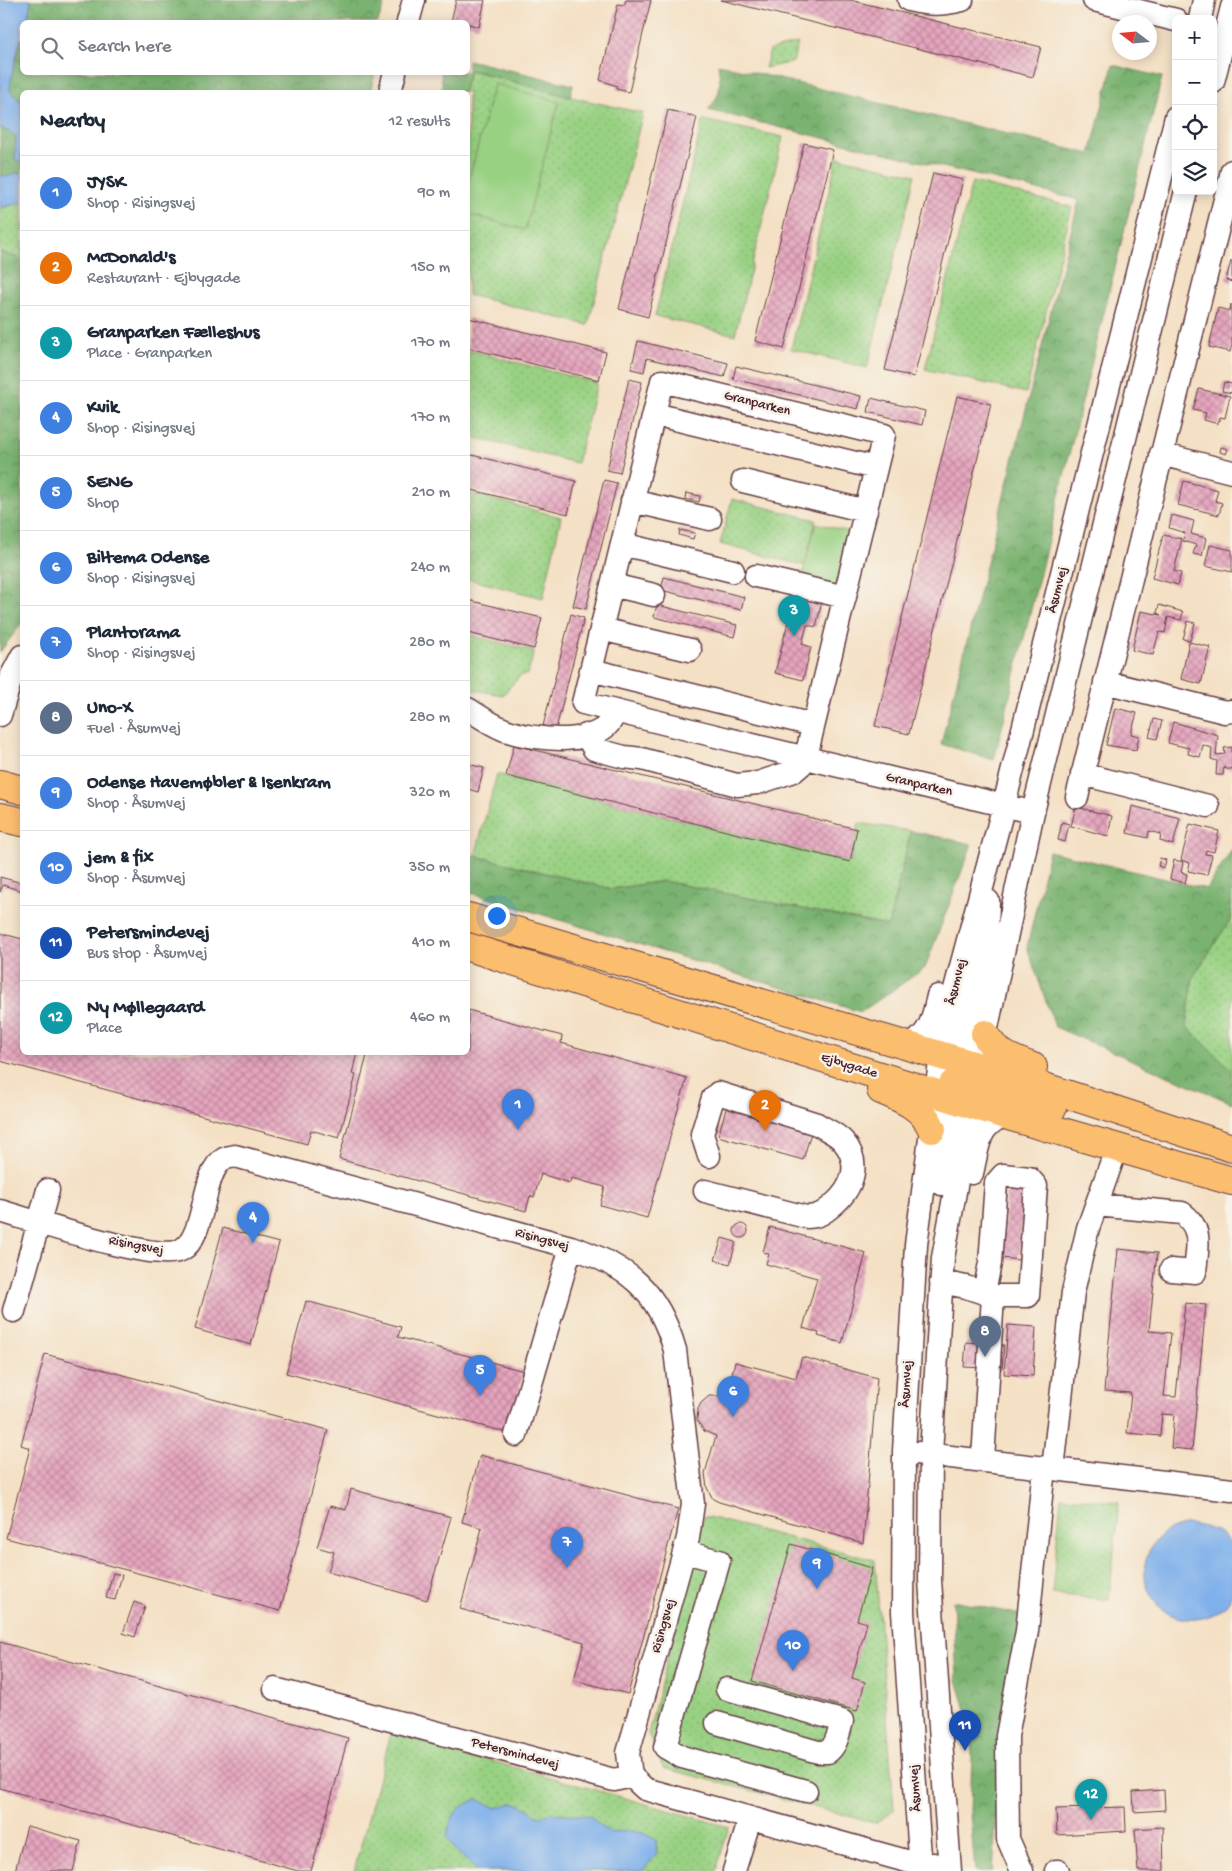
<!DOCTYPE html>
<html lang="en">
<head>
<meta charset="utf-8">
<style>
  :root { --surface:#fff; --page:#f2f2f3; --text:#1f2937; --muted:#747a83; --line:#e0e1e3; --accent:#b45309 }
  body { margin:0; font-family:"Gochi Hand",sans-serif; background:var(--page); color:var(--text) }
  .controls { position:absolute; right:15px; top:15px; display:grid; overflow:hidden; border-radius:8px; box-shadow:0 2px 12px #0003 }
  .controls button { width:45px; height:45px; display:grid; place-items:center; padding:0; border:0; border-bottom:1px solid var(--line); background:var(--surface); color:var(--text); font:25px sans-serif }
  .compass { position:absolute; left:1112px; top:15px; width:45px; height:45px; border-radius:50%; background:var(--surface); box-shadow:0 2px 12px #0003; rotate:286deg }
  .you { position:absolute; left:496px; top:915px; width:18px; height:18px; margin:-12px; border:4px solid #fff; border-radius:50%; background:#1a73e8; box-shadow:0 0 0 8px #1a73e833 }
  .badge { display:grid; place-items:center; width:32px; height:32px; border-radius:50%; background:var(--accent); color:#fff; font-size:16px; font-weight:700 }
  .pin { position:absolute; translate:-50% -41px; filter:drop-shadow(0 1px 2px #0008) }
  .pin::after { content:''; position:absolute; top:26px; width:18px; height:15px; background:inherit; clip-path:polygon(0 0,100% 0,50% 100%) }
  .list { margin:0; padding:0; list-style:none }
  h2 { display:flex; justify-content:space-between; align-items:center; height:65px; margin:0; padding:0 20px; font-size:21px }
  h2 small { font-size:16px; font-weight:400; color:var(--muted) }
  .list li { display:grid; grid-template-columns:32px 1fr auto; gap:15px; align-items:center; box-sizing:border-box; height:75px; padding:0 20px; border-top:1px solid var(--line) }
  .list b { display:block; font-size:19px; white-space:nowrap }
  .list p { margin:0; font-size:16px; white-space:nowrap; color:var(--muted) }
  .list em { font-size:16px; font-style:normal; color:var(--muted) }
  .icon { flex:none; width:28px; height:28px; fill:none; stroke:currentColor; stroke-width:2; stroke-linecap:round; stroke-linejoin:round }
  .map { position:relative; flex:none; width:1232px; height:1871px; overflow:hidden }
  .search { position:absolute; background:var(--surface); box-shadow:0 2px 12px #0003; left:20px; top:20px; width:450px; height:55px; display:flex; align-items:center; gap:12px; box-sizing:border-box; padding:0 18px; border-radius:8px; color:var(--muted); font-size:19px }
  .panel { position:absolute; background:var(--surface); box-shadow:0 2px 12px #0003; left:20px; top:90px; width:450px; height:965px; border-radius:8px }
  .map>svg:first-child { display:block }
  .green { fill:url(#green-dots); stroke:#727857 }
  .forest { fill:url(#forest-crowns); stroke:#62694e }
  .pitch { fill:#99d183; stroke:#727857 }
  .water { fill:#7fb0eb; stroke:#64688b }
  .building { fill:url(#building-cross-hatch) }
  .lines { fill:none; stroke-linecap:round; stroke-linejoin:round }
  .minor-casing { stroke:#643c42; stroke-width:25 }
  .major-casing { stroke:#643c42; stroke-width:30 }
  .minor { stroke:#fff; stroke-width:22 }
  .major { stroke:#fbbd6e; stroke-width:28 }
  .labels { text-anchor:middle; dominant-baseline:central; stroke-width:5; stroke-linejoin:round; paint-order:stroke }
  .street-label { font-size:14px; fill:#4a1f2b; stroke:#f7f3e8 }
</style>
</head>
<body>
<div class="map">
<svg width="1232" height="1871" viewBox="0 0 1232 1871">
  <defs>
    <pattern id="green-dots" width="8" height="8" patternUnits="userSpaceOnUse" patternTransform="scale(1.25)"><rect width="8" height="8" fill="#99d183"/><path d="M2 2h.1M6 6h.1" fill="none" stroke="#85b371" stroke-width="1.8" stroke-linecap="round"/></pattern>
    <pattern id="forest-crowns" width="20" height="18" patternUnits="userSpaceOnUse" patternTransform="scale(1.25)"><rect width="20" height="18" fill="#7ab371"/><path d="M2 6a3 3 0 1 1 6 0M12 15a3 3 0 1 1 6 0" fill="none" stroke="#66915d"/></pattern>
    <pattern id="building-cross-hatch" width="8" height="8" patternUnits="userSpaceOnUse" patternTransform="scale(1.25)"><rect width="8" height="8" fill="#e5a5be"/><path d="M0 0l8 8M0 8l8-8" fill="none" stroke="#bc869b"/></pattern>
  </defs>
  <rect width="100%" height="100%" fill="#f7f3e8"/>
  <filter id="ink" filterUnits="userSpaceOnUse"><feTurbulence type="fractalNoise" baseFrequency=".02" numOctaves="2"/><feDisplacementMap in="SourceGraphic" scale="10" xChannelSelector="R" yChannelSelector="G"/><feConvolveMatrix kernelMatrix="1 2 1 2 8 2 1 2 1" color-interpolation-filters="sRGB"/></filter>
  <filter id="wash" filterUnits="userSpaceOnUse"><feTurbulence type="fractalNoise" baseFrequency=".0096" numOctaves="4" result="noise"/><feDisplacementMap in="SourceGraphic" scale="20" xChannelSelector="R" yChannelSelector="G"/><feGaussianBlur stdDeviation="1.12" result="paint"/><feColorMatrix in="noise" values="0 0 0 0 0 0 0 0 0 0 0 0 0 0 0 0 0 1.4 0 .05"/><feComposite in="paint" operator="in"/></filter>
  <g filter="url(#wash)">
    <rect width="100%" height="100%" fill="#f4e0c4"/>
    <path class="green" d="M798 43 793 62 765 68 770 50Z
      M470 70 570 97 643 113 588 325 468 295V92H463Z
      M703 120 783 137 735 335 655 316Z
      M837 157 915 175 867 368 791 349Z
      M972 182 1072 207 1026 393 925 369Z
      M22 202V259L0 252V208Z
      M468 350 597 383 577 463 468 436Z
      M468 493 561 517 543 598 468 579Z
      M732 499 816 520 805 566 720 544Z
      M468 635 534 651 528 674 520 676 503 695 468 689Z
      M497 774 850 862 859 823 911 831 888 926 663 881 612 889 475 856Z
      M1232 917V1070L1186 1027 1193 977Z
      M1061 1497 1119 1502 1109 1600 1052 1594Z
      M704 1516 875 1560 894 1810 876 1823 663 1768 648 1734Z
      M391 1733 729 1827 716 1871H354Z"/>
    <path class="forest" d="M31 0H354L384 5 378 22H27Z
      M22 38V72L375 73 370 92H22V103L10 90 11 76Z
      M468 60 573 85 570 97 470 70 463 92H441L443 90 441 73 468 72Z
      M718 64 1090 154 1113 65 1162 77 994 760 941 744 1079 200 708 110C722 93 721 86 718 64Z
      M0 127 16 136 15 159 22 162V173H16L6 177 0 175Z
      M0 252 22 259V623L0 652Z
      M911 831 972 844 925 968 861 1012 468 892V856H475L612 889 663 881 888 926Z
      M1232 849V917L1193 977 1186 1026 1232 1070V1103L1055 1027 1027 947 1049 851 1207 889Z
      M953 1601 1022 1615 1002 1731 993 1871H975L970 1813 972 1756 970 1723 957 1680Z"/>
    <path class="pitch" d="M494 84 559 102 525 230 468 214V183Z
      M816 523 850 532 835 589 801 580Z"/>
    <path class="water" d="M0 0H31L27 22H22C22 46 11 67 10 90L22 103V162L15 160 16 136 0 127Z
      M16 173H22V202L0 208V175L6 177Z
      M1187 1524C1202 1526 1226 1530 1232 1548 1232 1555 1232 1567 1232 1575 1232 1583 1232 1594 1229 1601 1212 1625 1173 1625 1156 1603 1137 1580 1142 1545 1169 1530 1174 1527 1181 1526 1187 1524Z
      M477 1799 497 1808 511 1803 520 1804 537 1815 543 1816 551 1813 591 1816 599 1826 612 1833C630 1829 640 1830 656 1840L657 1854 642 1871H478L458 1853 447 1837C451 1814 456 1808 477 1799Z"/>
    <g id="blocks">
      <path class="building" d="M456 0H485L479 27 469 24 468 28V22H451Z
        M626 0H651L629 92 616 89 617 86 600 80 618 4 624 5Z
        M721 0H850L1041 47 1033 77Z
        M668 110 697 117 648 317 619 309Z
        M804 143 833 150 784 349 755 341Z
        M933 173 963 180 914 377 885 370Z
        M1231 261H1232V282L1226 280Z
        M1231 304 1232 345 1230 352 1209 347 1218 308 1230 311Z
        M468 318 606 352 599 380 468 348Z
        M638 341 728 363 724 377 647 358 644 372 631 369Z
        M736 366 861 396 858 409 733 379Z
        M629 379 642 382 620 473 607 470Z
        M1224 382 1232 384V393L1222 391Z
        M1199 389 1230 396 1225 418 1220 417 1218 424 1204 420 1206 413 1193 410Z
        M957 396 991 404 909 734 875 726Z
        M871 398 925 411 922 425 868 412Z
        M1221 447 1228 449 1226 454 1220 452Z
        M468 454 576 481 568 514 468 489Z
        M604 480 617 483 586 609 573 606Z
        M1184 481 1218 490 1215 501 1222 503 1219 515 1178 505Z
        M686 493 700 496 699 502 685 499Z
        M1172 515 1194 521 1191 534 1206 538 1202 556 1193 554 1196 545 1183 541 1185 533 1169 528Z
        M680 530 695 533 693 539 679 535Z
        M1163 535 1182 539 1174 571 1181 573 1178 585 1152 578Z
        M1210 545 1232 550V572L1205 566Z
        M664 577 744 597 741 610 661 590Z
        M795 595 822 601 816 627 807 625 802 644 811 647 803 680 775 673Z
        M468 600 542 618 534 649 468 633Z
        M657 605 737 625 734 637 654 617Z
        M1159 605 1183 612 1181 620 1168 617 1165 633 1159 632 1153 655 1132 650 1141 611 1161 615 1157 613Z
        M571 614 584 618 556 729 543 726Z
        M1188 621 1195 623 1190 641 1183 639Z
        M1189 642 1210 647 1201 684 1181 679Z
        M1115 708 1137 713 1131 734 1139 736 1136 750 1106 745Z
        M1154 719 1162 721 1157 739 1149 737Z
        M1173 722 1218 735 1216 755 1225 754 1224 748 1232 747V769H1226L1224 767 1223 775H1216L1217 761 1211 759 1212 748 1203 745 1200 757 1188 754 1189 748 1168 743Z
        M514 745 857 829 850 862 506 776Z
        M468 764 484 768 478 792 468 789Z
        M1132 806 1180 818 1173 845 1160 841 1161 834 1149 831 1148 838 1127 833Z
        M1076 807 1112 816 1108 836 1071 826Z
        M1062 822 1069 824 1065 842 1058 840Z
        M1190 824 1219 831 1214 852 1206 850 1205 854 1212 855 1207 875 1188 871 1190 863 1181 860Z
        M1160 858 1166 860 1164 868 1158 866Z
        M1174 860 1183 862 1181 872 1187 874 1185 883 1170 879Z
        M0 877 22 883V891L3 885 0 892Z
        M0 933 22 939V1052H357L352 1074 356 1075 339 1138 311 1130 307 1144 0 1061Z
        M468 1010 562 1036 561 1043 687 1078 647 1218 600 1205 605 1187 571 1178 570 1183 541 1174 534 1197 530 1196 526 1211 339 1159 368 1052H468Z
        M728 1102 813 1126 803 1160 718 1136Z
        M1008 1178 1025 1179 1019 1260 1002 1258Z
        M734 1231a7 7 0 1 1 14 0a7 7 0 1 1-14 0Z
        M770 1227 866 1253 842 1343 818 1336 819 1333 803 1328 817 1278 766 1264 769 1254 763 1252Z
        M223 1228 279 1243 251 1345 195 1329Z
        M722 1238 736 1242 730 1264 715 1260Z
        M1118 1249 1157 1253 1149 1331 1171 1333 1164 1396 1176 1397 1185 1303 1206 1305 1192 1450 1171 1448 1174 1415 1162 1414 1160 1436 1127 1433 1131 1393 1104 1391Z
        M306 1301 401 1327 398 1337 524 1371 508 1433 286 1373Z
        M1008 1325 1036 1327 1033 1376 1004 1374Z
        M966 1342 1004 1345 1002 1369 964 1367Z
        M45 1354 328 1430 280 1611 6 1538 30 1448 21 1445Z
        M802 1357 877 1378 863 1543 719 1502 713 1499 707 1488 705 1473 716 1436 704 1431 697 1420 698 1409 701 1403 709 1396H726L735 1362 796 1378Z
        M480 1455 678 1509 628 1694 574 1680 584 1642 460 1609 482 1528 462 1522Z
        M351 1489 451 1517 427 1600 328 1572 334 1552 317 1547 330 1506 346 1510Z
        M791 1544 872 1568 857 1620 867 1623 852 1678 865 1682 857 1711 752 1681Z
        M113 1573 122 1575 115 1600 106 1598Z
        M134 1602 145 1606 135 1637 123 1633Z
        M0 1642 348 1738 311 1871H298L0 1788Z
        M1164 1790 1165 1810 1134 1812 1133 1792Z
        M1125 1807 1126 1831 1057 1835 1056 1809Z
        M27 1826 81 1841 73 1871H15Z
        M1163 1827 1164 1871H1138L1135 1829Z"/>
    </g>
  </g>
  <g filter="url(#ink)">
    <use href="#blocks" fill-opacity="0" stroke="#643c42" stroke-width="1"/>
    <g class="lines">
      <defs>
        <path id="minor" d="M909 0C929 5 942 5 962 0
          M1094 0 1176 20
          M1200 19 1204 0
          M408 22 414 0
          M1213 82 1232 7
          M390 92 395 72
          M654 414 876 468
          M1161 454 1232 472
          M743 481 866 511
          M632 501 710 519
          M622 544 733 571
          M756 576 845 597
          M612 585 654 595
          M601 629 690 650
          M591 670 813 725
          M1105 682 1225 712 1232 711
          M468 709C479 716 492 725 505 730 533 740 606 750 615 711
          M0 715 12 675 22 656
          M586 735 594 749 624 757 642 759 737 785 758 783 794 771 801 765 808 748 884 435 662 381 583 703C728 740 874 774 1019 809
          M1082 774 1208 806
          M1077 797 1232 171
          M908 1047C931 1033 932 1021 938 996
          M982 1051 1033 812 1186 191
          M960 1076C958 1058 963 1037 967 1019 976 980 988 941 988 901
          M972 1173C978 1149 978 1120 1008 1116
          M942 1184 953 1098 951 1082
          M705 1191 806 1217C818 1217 824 1213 833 1205 853 1188 862 1163 843 1141 837 1134 825 1129 817 1124L718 1093 713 1098 702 1134 709 1156
          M1096 1205 1182 1213C1204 1229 1197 1248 1195 1272L1171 1270
          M0 1211C32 1220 156 1263 181 1250 207 1237 201 1171 224 1159 227 1157 232 1157 235 1156L571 1247C628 1266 658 1290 675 1350L693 1504 688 1538 628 1753 631 1776 645 1789 921 1865 934 1864
          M941 1282 966 1287 993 1296 983 1460
          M984 1293 990 1263 996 1183 1003 1175 1029 1178 1036 1186 1028 1296H993
          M14 1311 48 1190
          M516 1435 571 1247
          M917 1453 1232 1490
          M1053 1469 1073 1292 1088 1228 1117 1147
          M685 1552 719 1561 665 1747 682 1757 806 1791
          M275 1689 614 1780 631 1776
          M717 1723 818 1752H828C837 1745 839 1732 842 1721L727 1689
          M734 1871 750 1819
          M921 1871 903 1612 904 1452 916 1245 941 1055 947 1019 1004 805 1176 117
          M950 1871 930 1580 931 1454 943 1258 974 1087
          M1022 1871 1008 1839 1007 1736 1027 1631 1044 1468
          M1056 1871H1058"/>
        <path id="major" d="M0 784 22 790
          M0 817 22 822
          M468 917 1014 1077 1232 1148
          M468 947 1008 1116 1232 1181
          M985 1034C995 1054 1013 1060 1033 1067
          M953 1084 974 1085 1052 1108
          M881 1090C903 1099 923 1107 932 1129"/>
      </defs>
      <use href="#minor" class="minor-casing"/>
      <use href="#major" class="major-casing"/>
      <use href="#minor" class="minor"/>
      <use href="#major" class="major"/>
    </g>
  </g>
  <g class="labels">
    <g class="street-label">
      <text transform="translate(757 404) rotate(14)">Granparken</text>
      <text transform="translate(1058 590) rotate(-76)">Åsumvej</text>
      <text transform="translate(919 785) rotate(13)">Granparken</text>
      <text transform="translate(957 982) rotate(-76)">Åsumvej</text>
      <text transform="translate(849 1066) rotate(17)">Ejbygade</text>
      <text transform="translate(542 1240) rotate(15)">Risingsvej</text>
      <text transform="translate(136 1246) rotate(11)">Risingsvej</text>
      <text transform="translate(907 1384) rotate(-87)">Åsumvej</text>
      <text transform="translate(664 1626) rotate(-74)">Risingsvej</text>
      <text transform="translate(515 1754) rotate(15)">Petersmindevej</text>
      <text transform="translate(916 1788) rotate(-94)">Åsumvej</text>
    </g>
  </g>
</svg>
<div class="controls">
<button>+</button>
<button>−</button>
<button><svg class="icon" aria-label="locate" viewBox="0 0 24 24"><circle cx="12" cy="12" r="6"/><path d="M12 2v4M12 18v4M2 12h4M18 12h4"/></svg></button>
<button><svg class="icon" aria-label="layers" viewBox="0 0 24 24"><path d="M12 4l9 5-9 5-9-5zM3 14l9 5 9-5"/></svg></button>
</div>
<svg class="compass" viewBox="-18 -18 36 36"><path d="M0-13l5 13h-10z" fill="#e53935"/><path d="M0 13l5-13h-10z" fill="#747a83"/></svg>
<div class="you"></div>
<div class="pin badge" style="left:518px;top:1130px;background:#3f7fe0">1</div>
<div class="pin badge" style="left:765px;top:1131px;background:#e8710a">2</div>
<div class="pin badge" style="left:794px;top:636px;background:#0f9aa8">3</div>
<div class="pin badge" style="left:253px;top:1243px;background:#3f7fe0">4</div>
<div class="pin badge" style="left:480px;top:1396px;background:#3f7fe0">5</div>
<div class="pin badge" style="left:733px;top:1417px;background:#3f7fe0">6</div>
<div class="pin badge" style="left:567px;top:1568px;background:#3f7fe0">7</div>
<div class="pin badge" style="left:985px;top:1357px;background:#5c6f8a">8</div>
<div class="pin badge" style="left:817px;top:1589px;background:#3f7fe0">9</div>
<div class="pin badge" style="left:793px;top:1671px;background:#3f7fe0">10</div>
<div class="pin badge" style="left:965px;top:1751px;background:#1a4fb4">11</div>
<div class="pin badge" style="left:1091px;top:1820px;background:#0f9aa8">12</div>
<div class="search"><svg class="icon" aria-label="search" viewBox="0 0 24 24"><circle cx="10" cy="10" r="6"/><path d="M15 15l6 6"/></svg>Search here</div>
<section class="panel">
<h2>Nearby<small>12 results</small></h2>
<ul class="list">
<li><span class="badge" style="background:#3f7fe0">1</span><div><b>JYSK</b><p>Shop · Risingsvej</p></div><em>90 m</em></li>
<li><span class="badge" style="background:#e8710a">2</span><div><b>McDonald's</b><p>Restaurant · Ejbygade</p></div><em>150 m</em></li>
<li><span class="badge" style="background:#0f9aa8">3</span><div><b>Granparken Fælleshus</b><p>Place · Granparken</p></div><em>170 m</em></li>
<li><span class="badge" style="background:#3f7fe0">4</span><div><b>Kvik</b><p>Shop · Risingsvej</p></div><em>170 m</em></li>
<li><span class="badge" style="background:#3f7fe0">5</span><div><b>SENG</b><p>Shop</p></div><em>210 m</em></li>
<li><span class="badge" style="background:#3f7fe0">6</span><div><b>Biltema Odense</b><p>Shop · Risingsvej</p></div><em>240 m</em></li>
<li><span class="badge" style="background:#3f7fe0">7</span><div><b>Plantorama</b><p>Shop · Risingsvej</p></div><em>280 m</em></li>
<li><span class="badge" style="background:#5c6f8a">8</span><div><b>Uno-X</b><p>Fuel · Åsumvej</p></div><em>280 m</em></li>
<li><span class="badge" style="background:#3f7fe0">9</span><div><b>Odense Havemøbler &amp; Isenkram</b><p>Shop · Åsumvej</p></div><em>320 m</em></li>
<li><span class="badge" style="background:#3f7fe0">10</span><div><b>jem &amp; fix</b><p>Shop · Åsumvej</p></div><em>350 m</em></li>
<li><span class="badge" style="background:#1a4fb4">11</span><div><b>Petersmindevej</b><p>Bus stop · Åsumvej</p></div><em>410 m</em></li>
<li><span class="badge" style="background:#0f9aa8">12</span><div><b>Ny Møllegaard</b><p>Place</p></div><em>460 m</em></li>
</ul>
</section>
</div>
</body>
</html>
